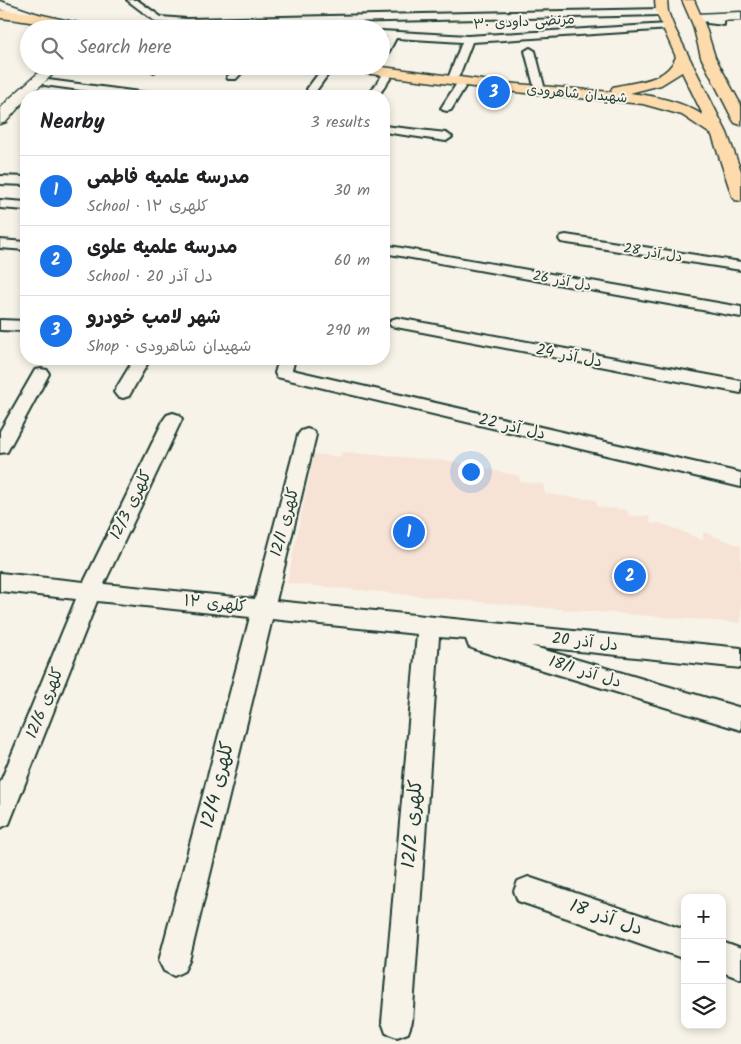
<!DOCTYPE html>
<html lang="en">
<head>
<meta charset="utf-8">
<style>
  :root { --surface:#fff; --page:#f2f2f2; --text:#202124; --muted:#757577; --line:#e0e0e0; --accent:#1a73e8 }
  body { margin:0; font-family:Kalam,"Playpen Sans Arabic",sans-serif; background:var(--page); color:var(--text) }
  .controls { position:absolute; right:15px; bottom:15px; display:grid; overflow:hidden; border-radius:10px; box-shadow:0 2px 8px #0003 }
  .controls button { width:45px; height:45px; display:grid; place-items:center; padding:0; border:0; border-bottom:1px solid var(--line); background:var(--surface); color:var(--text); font:25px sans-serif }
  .you { position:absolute; left:470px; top:471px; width:18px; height:18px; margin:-12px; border:4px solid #fff; border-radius:50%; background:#1a73e8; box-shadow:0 0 0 8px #1a73e833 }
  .badge { display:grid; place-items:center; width:32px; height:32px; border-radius:50%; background:var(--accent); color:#fff; font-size:16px; font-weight:700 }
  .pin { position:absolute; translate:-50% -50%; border:2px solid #fff; box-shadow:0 1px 5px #0006 }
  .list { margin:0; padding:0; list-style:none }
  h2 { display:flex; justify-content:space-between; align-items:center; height:65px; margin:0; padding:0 20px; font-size:21px }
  h2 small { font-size:16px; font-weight:400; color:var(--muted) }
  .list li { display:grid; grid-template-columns:32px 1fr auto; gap:15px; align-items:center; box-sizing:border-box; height:70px; padding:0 20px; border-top:1px solid var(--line) }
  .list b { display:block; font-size:19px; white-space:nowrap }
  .list p { margin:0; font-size:16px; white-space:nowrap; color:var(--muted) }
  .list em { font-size:16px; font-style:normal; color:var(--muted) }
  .icon { flex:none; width:28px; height:28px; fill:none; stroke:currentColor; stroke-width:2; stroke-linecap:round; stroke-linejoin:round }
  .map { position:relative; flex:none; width:741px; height:1044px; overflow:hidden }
  .search { position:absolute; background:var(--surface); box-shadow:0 2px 8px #0003; left:20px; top:20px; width:370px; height:55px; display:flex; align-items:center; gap:12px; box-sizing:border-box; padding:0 18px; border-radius:28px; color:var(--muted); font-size:19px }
  .panel { position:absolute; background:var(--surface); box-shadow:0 2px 8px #0003; left:20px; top:90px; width:370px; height:275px; border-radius:20px }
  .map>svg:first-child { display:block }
  .built { fill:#f7e3d5 }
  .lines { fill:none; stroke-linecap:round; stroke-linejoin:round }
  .street-casing { stroke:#1f3d34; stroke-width:4 }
  .secondary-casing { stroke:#1f3d34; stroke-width:3 }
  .primary-casing { stroke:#1f3d34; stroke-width:3 }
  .street { fill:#f7f3e8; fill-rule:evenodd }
  .secondary { fill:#f7f3e8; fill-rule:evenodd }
  .primary { fill:#fddbac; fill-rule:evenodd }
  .labels { text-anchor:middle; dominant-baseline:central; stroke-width:4; stroke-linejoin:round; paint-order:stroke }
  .far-street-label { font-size:14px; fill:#1f3d34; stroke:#f7f3e8 }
  .street-label { font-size:16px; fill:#1f3d34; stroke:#f7f3e8 }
  .near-street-label { font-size:19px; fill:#1f3d34; stroke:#f7f3e8 }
</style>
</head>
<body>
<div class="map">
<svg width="741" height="1044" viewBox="0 0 741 1044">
  <rect width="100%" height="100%" fill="#f7f3e8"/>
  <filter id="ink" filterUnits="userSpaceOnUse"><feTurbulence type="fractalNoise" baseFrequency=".02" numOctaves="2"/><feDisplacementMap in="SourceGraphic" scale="10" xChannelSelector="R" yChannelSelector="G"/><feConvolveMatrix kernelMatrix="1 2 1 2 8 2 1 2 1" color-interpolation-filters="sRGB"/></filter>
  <g filter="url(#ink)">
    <path class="built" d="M342 452 450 461 519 476 520 482 543 484 545 494 596 500 597 507 627 510 629 516H649L651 524 660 523 703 540V532L741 546V623L520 606 287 583 314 454 341 457Z"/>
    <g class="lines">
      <defs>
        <path id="street" d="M127 0H137L161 17 187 19 662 9 667 12 662 15 200 25 156 22Z
          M713 14 718 17 716 19 724 21V25L707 23V19Z
          M668 24 671 25V29L472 42 459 76 454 79 449 76 462 42 396 38 386 57 381 60V47L387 37H381V31L468 36Z
          M530 48 535 51 544 86 543 88H535L534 86 525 51Z
          M151 66H162L154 72 149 69Z
          M237 66H248L236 79H228L227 77Z
          M324 66H334L316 91H308L307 89Z
          M389 70 394 73 378 96H368L385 71Z
          M463 79 468 82 451 110 447 111 443 110 441 108 459 80Z
          M48 80 147 93 152 96H124L44 85 43 83Z
          M384 126 446 133 452 137 446 141 384 132Z
          M0 176 26 177V185L0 184Z
          M0 200 26 202V210L0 208Z
          M566 235 741 262V270L561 242 559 239 561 236Z
          M0 240 26 242V250L0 248Z
          M384 245 741 307V317L384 253Z
          M397 318 741 381V393L391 326 389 323 391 320Z
          M0 320 26 321V331L0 330Z
          M134 359H150L129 396 123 398 117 396 114 392Z
          M279 359H295L292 370 741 473V487L277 377 275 373Z
          M41 369 47 370 49 374 7 452 0 453V431L35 370Z
          M173 413 179 415 182 419 104 584 255 599 298 435 301 431 307 429 313 431 316 435 276 601 741 648V668L531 646 741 708V730L477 650 469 647 466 639 439 637 412 1022 408 1033 397 1037 386 1033 382 1022 417 634 272 619 189 961 184 971 174 976 164 971 159 961 250 617 97 601 9 824 0 828V783L76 599 0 591V573L84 582 164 419 167 415Z
          M528 877 685 930V959L518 901 514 891 518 881Z
          M722 942 741 949V979L722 972Z"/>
        <path id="secondary" d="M0 1 38 14 40 17 34 21 0 9Z
          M741 12V20L696 22 690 18 696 14Z
          M46 66H62L29 96H26V99L6 122 0 124V109L9 99Z"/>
        <path id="primary" d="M655 0H667L668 12 674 27 727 133 741 171V201L735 200 732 196 712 135 682 115 643 104 505 91 339 70 332 66H375L505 83 612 92 611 90 613 87C636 81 665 83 676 57L656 12ZM682 72 703 115C681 101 655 96 630 93L661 85Z
          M682 0H694L705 25 715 57 741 105V125L735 123 733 120 701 57 693 25Z
          M0 10 34 13 91 26 92 29C61 29 31 21 0 18Z"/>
      </defs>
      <use href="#street" class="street-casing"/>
      <use href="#secondary" class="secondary-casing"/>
      <use href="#primary" class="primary-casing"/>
      <use href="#street" class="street"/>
      <use href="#secondary" class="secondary"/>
      <use href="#primary" class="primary"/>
    </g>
  </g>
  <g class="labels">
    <g class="far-street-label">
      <text transform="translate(524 22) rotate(-3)">۳۰ مرتضی داودی</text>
      <text transform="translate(577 94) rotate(5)">شهیدان شاهرودی</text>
      <text transform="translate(653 253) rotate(9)">دل آذر 28</text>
      <text transform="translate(562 281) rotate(10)">دل آذر 26</text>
    </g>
    <g class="street-label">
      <text transform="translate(569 356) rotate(11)">دل آذر 24</text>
      <text transform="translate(512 427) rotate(13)">دل آذر 22</text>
      <text transform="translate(131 505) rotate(-64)">کلهری 12/3</text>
      <text transform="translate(285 522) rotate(-75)">کلهری 12/1</text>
      <text transform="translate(215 604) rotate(6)">کلهری ۱۲</text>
      <text transform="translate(585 642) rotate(6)">دل آذر 20</text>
      <text transform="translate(585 672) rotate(17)">دل آذر 18/1</text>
      <text transform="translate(45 703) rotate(-68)">کلهری 12/6</text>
    </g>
    <g class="near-street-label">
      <text transform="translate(218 785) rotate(-76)">کلهری 12/4</text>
      <text transform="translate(413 824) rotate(-85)">کلهری 12/2</text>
      <text transform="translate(606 918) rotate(19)">دل آذر 18</text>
    </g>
  </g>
</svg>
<div class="controls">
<button>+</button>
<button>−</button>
<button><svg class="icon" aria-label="layers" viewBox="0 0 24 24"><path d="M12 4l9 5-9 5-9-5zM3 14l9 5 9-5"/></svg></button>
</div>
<div class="you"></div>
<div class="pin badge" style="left:409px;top:532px">1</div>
<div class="pin badge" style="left:630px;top:576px">2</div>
<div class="pin badge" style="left:494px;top:92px">3</div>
<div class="search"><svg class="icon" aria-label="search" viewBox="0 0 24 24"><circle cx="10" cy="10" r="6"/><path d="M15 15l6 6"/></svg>Search here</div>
<section class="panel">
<h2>Nearby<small>3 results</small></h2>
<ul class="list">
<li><span class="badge">1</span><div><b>مدرسه علمیه فاطمی</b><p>School · کلهری ۱۲</p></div><em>30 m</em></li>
<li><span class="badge">2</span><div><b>مدرسه علمیه علوی</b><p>School · دل آذر 20</p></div><em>60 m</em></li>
<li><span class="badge">3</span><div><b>شهر لامپ خودرو</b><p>Shop · شهیدان شاهرودی</p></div><em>290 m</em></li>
</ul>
</section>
</div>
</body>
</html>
